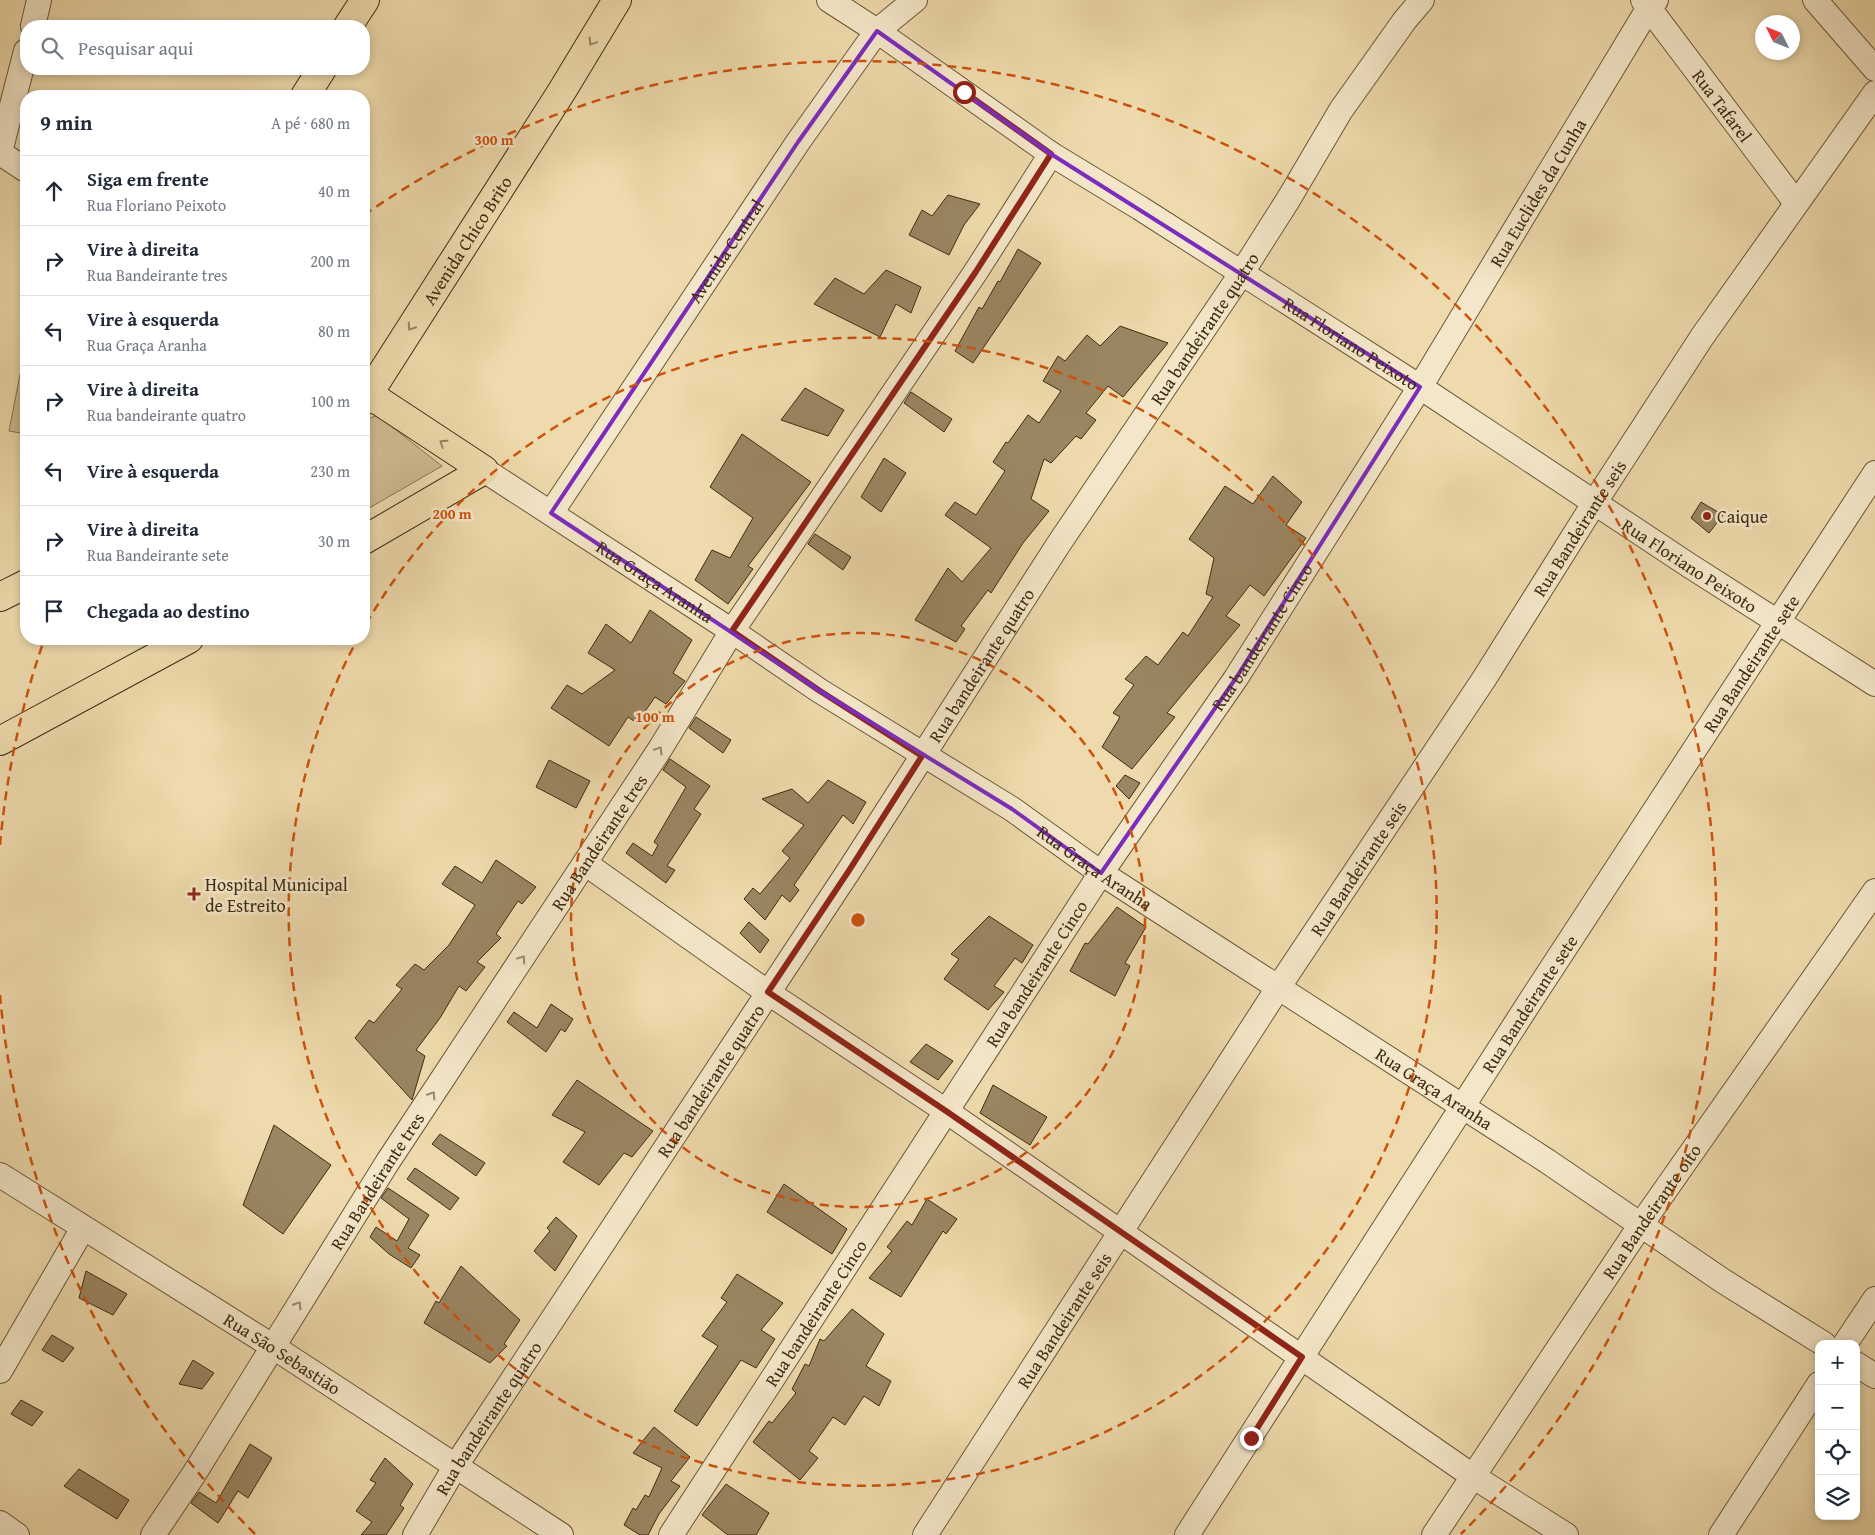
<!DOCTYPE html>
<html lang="pt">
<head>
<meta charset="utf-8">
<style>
  :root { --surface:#fff; --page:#f6f6f7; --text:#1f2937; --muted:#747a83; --line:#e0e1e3 }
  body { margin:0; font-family:"Gentium Book Plus",serif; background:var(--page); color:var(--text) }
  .controls { position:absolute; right:15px; bottom:15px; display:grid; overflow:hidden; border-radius:10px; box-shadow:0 2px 8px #0003 }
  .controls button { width:45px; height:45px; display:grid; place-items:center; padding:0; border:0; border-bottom:1px solid var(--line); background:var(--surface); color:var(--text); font:25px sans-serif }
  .compass { position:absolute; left:1755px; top:15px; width:45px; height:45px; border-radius:50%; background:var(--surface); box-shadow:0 2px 8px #0003; rotate:313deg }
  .stop { position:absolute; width:15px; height:15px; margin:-11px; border:4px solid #8f2418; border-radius:50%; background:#fff }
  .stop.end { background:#8f2418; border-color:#fff; box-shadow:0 1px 5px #0008 }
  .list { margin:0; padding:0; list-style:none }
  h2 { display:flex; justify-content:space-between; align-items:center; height:65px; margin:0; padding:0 20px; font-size:21px }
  h2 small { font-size:16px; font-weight:400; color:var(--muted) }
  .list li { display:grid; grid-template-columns:32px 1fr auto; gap:15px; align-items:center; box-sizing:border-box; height:70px; padding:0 20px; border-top:1px solid var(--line) }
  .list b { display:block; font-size:19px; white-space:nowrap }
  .list p { margin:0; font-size:16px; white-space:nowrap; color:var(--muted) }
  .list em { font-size:16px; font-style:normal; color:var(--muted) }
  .icon { flex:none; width:28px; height:28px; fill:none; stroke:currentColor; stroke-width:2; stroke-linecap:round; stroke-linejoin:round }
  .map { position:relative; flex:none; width:1875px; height:1535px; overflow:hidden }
  .search { position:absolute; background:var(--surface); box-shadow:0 2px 8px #0003; left:20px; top:20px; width:350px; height:55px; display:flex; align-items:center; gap:12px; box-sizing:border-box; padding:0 18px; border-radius:20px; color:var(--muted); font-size:19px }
  .panel { position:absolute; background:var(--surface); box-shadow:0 2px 8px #0003; left:20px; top:90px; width:350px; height:555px; border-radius:20px }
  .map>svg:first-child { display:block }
  .green { fill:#d0bc92; stroke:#877452 }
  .building { fill:#9a8662; stroke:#3e2c12 }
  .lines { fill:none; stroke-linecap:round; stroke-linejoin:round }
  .minor-casing { stroke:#6a5838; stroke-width:26 }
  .major-casing { stroke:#3e2c12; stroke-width:30 }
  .minor { stroke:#f4e7c9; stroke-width:24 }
  .major { stroke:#eedaac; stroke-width:28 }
  .oneway { stroke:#96835f }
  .oneway2 { stroke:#998a6e }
  .route { stroke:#8f2418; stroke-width:6 }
  .marked { fill:none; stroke:#7b2cbf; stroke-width:4; stroke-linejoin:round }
  .ring { fill:none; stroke:#ce520d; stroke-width:2.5; stroke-dasharray:9 6 }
  .poi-dot { fill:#8f2418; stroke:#f4e7c9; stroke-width:2 }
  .labels { text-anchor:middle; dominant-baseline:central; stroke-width:5; stroke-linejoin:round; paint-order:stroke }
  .street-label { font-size:18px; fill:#3e2c12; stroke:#f4e7c9 }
  .poi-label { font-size:18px; fill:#3e2c12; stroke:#f4e7c9; text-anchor:start }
  .centre { fill:#ce520d; stroke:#f4e7c9; stroke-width:2.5 }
  .ring-label { font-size:15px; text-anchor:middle; font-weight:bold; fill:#ce520d; stroke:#f4e7c9; stroke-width:5; stroke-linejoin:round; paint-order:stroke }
</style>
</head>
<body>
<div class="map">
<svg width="1875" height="1535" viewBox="0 0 1875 1535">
  <rect width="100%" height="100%" fill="#eedaac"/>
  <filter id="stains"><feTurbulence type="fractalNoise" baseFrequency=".004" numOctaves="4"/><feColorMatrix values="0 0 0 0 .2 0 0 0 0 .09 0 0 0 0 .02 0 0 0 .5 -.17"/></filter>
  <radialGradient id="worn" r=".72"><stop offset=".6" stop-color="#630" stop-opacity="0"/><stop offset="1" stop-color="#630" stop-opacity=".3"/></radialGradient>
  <path class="green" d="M26 344V434L9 431Z
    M377 415 442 466 364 511V421Z"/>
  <path class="building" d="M948 195 980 204 964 225 949 255 909 235 922 210 932 216Z
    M1018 249 1041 263 973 363 955 351 979 307 982 309 998 281 1000 282Z
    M886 270 921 287 911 313 896 304 880 337 814 304 835 278 864 294Z
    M1120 326 1168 343 1123 397 1108 386 1086 413 1096 420 1081 439 1076 436 1051 463 1044 459 1031 499 1049 511 1023 543 991 593 988 590 961 626 965 629 956 642 915 620 948 568 962 582 991 548 945 515 955 502 976 515 1005 471 993 462 1006 442 1008 443 1028 415 1039 423 1061 391 1043 381 1058 356 1065 361 1087 335 1100 346Z
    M805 388 844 410 828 436 781 420Z
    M911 392 952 419 944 432 904 403Z
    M742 434 811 482 748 566 753 569 728 604 695 580 712 550 730 558 753 518 710 487Z
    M884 458 906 473 881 512 861 497Z
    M1273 476 1302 502 1286 525 1306 538 1264 596 1250 585 1226 616 1240 625 1167 713 1175 717 1132 769 1102 747 1120 717 1113 713 1134 685 1125 679 1146 656 1158 665 1183 632 1188 636 1213 597 1206 594 1214 558 1189 539 1225 486 1253 504Z
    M1701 502 1723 515 1709 533 1691 518Z
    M815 534 851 557 843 570 808 544Z
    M650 610 692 640 673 673 685 681 666 704 655 697 637 723 628 717 609 746 551 708 567 685 582 694 615 670 588 653 606 624 631 643Z
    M696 717 731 740 723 753 689 728Z
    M670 759 710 786 694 809 701 814 667 866 675 870 666 883 626 853 633 843 652 856 658 845 654 842 686 787 663 770Z
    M549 760 590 781 576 808 536 787Z
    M1125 775 1140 783 1129 799 1116 786Z
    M828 780 866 802 853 824 843 815 794 885 799 890 790 902 782 895 765 920 744 899 753 888 760 894 790 858 782 851 804 825 762 799 792 789 808 803Z
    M496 860 536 887 522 904 518 901 496 934 501 938 477 962 485 967 466 991 459 986 440 1018 416 1050 425 1056 412 1100 355 1038 369 1020 374 1023 402 989 396 985 415 964 424 970 449 945 475 905 442 884 455 866 482 883Z
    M1117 907 1146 927 1125 963 1130 966 1115 996 1070 971 1085 943 1088 944Z
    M989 916 1033 945 1022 963 1015 958 994 986 1004 992 988 1010 944 979 959 959 951 954Z
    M749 922 769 940 760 953 740 933Z
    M551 1004 573 1019 565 1032 561 1029 546 1052 507 1022 514 1012 537 1028Z
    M926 1044 953 1061 938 1080 910 1062Z
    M577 1080 653 1131 632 1157 624 1153 599 1185 563 1162 585 1132 552 1115Z
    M993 1085 1047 1117 1030 1145 980 1113Z
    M274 1125 331 1165 283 1234 243 1205Z
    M440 1134 485 1163 476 1176 432 1144Z
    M415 1168 459 1198 450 1210 407 1179Z
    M784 1184 847 1229 832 1254 767 1212Z
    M388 1188 429 1215 408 1248 420 1255 411 1268 389 1254 370 1237 376 1227 397 1241 409 1219 381 1198Z
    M927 1199 957 1219 946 1234 943 1231 901 1297 869 1278 892 1251 887 1247 907 1221 912 1225Z
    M556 1217 577 1236 555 1271 534 1251 550 1231 547 1228Z
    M461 1266 520 1320 504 1344 507 1346 490 1363 424 1323 436 1301 439 1303Z
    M86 1271 127 1294 113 1315 79 1298Z
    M737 1274 783 1303 761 1330 775 1339 756 1368 741 1360 697 1426 674 1411 718 1346 702 1336 727 1302 721 1298Z
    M852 1309 884 1334 866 1366 891 1381 879 1406 864 1396 845 1425 833 1417 809 1451 818 1458 800 1480 753 1442 769 1421 772 1423 796 1393 792 1389 805 1364 809 1366 820 1339 824 1341Z
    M52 1335 74 1348 63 1362 42 1350Z
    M193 1360 214 1373 202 1389 179 1384Z
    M21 1400 43 1412 32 1426 11 1414Z
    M654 1427 690 1457 671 1481 680 1486 659 1514 648 1535H640L624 1525 633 1508 636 1510 645 1495 649 1497 662 1468 633 1453Z
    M250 1444 272 1458 248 1498 238 1491 218 1523 191 1503 199 1492 216 1503Z
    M385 1458 413 1484 400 1505 404 1508 386 1535H361L372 1522 356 1511 376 1483 370 1480Z
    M79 1469 129 1500 117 1519 64 1486Z
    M726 1484 769 1513 756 1535H728L702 1515Z"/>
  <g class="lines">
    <defs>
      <g id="minor">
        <path id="s1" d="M829 0 877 31 1051 154 1140 208 1420 387 1687 564 1875 684"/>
        <path id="s2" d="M1643 0 1796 203"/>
        <path d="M1815 0 1875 69"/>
        <path d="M33 26 39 0"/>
        <path d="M0 152 26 51"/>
        <path d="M0 153 26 170"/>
        <path id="s3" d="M484 470 732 631 820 691 1012 809 1101 873 1547 1161 1723 1281 1824 1344"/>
        <path id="s4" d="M551 513 798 142 877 31 915 0"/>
        <path d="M586 864 767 992 946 1111 1474 1477 1566 1535"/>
        <path id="s5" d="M0 1175 272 1346 561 1535"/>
        <path d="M1845 1344 1875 1299"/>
        <path d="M1856 1364 1875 1376"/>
        <path d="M0 1371 83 1228"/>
        <path d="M0 1523 17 1535"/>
        <path id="s6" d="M153 1535 194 1474 387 1163 660 749 732 631 975 273 1051 154"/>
        <path id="s7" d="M415 1535 455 1467 850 869 1058 545 1241 274 1288 200 1341 110 1405 20 1422 0"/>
        <path id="s8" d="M671 1535 1101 873 1236 678 1420 387 1648 9 1656 0"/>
        <path id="s9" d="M925 1535 1278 988 1484 679 1595 502 1702 337 1875 93"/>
        <path id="s10" d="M1187 1535 1531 1000 1875 473"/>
        <path id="s11" d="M1434 1535 1640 1226 1875 891"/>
        <path d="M1721 1535 1819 1384"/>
      </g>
      <g id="major">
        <path d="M348 26 365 0"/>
        <path d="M305 96 322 69"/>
        <path d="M364 391 484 470 364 540"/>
        <path id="s12" d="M364 401 562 91 617 0"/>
        <path d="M0 597 26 584"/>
        <path d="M0 741 189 639"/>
      </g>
    </defs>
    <use href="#minor" class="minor-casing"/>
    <use href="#major" class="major-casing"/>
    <use href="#minor" class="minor"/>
    <use href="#major" class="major"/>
  </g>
  <defs><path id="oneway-chevron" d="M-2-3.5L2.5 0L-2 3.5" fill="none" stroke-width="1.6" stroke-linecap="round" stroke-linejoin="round" transform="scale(1.25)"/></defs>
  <g class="oneway">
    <use href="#oneway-chevron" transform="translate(592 42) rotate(121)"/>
    <use href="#oneway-chevron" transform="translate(411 327) rotate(123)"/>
    <use href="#oneway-chevron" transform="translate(443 443) rotate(-147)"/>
  </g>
  <g class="oneway2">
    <use href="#oneway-chevron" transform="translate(659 750) rotate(-58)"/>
    <use href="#oneway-chevron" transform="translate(522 959) rotate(-56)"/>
    <use href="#oneway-chevron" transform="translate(432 1095) rotate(-57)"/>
    <use href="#oneway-chevron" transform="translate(298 1305) rotate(-58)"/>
  </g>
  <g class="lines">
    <path class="route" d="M964 92 1051 154 975 273 732 631 820 691 922 756 850 869 768 992 946 1111 1302 1357 1251 1438"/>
  </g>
  <path class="marked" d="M877 31 1051 154 1420 387 1236 678 1101 873 1012 809 820 691 551 513 798 142Z"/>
  <g class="ring">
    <circle cx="858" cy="920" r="287"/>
    <path d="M366 624A574 574 0 1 1 356 642"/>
    <path d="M255 1534A861 861 0 0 1 0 995M0 845A861 861 0 0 1 44 640M364 215A861 861 0 0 1 1461 1534"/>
  </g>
  <g class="poi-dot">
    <circle cx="1707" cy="516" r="5"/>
    <path d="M191.5 886.5h5v5h5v5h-5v5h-5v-5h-5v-5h5z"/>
  </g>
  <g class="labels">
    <g class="street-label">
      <text stroke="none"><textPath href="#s2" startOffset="132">Rua Tafarel</textPath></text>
      <text stroke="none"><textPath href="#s8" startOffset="1598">Rua Euclides da Cunha</textPath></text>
      <text stroke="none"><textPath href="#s12" startOffset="191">Avenida Chico Brito</textPath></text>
      <text stroke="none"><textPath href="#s4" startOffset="315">Avenida Central</textPath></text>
      <text stroke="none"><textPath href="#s7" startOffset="1442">Rua bandeirante quatro</textPath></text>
      <text stroke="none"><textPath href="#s1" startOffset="625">Rua Floriano Peixoto</textPath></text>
      <text stroke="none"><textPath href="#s9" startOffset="1201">Rua Bandeirante seis</textPath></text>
      <text stroke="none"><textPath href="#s1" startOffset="1030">Rua Floriano Peixoto</textPath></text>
      <text stroke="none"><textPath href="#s3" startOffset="204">Rua Graça Aranha</textPath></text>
      <text stroke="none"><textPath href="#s8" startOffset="1075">Rua bandeirante Cinco</textPath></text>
      <text stroke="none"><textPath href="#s10" startOffset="1038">Rua Bandeirante sete</textPath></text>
      <text stroke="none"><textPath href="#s7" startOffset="1038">Rua bandeirante quatro</textPath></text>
      <text stroke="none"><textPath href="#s6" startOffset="824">Rua Bandeirante tres</textPath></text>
      <text stroke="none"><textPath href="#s3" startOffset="729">Rua Graça Aranha</textPath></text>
      <text stroke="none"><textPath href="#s9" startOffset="795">Rua Bandeirante seis</textPath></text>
      <text stroke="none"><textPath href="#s8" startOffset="670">Rua bandeirante Cinco</textPath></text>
      <text stroke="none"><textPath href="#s10" startOffset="632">Rua Bandeirante sete</textPath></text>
      <text stroke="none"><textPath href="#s7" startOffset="542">Rua bandeirante quatro</textPath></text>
      <text stroke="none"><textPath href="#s3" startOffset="1134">Rua Graça Aranha</textPath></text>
      <text stroke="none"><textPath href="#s6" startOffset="419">Rua Bandeirante tres</textPath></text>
      <text stroke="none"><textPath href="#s11" startOffset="390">Rua Bandeirante oito</textPath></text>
      <text stroke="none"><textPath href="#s8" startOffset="265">Rua bandeirante Cinco</textPath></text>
      <text stroke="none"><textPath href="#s9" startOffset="256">Rua Bandeirante seis</textPath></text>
      <text stroke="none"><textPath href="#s5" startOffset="334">Rua São Sebastião</textPath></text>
      <text stroke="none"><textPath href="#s7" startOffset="138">Rua bandeirante quatro</textPath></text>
    </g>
    <g class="poi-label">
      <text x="1717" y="516">Caique</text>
      <text x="205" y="884">Hospital Municipal<tspan x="205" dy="21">de Estreito</tspan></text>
    </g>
  </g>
  <circle cx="858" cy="920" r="8" class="centre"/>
  <g class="ring-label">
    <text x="494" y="145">300 m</text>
    <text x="452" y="519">200 m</text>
    <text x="655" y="722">100 m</text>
  </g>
  <rect width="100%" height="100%" filter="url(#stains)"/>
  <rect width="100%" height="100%" fill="url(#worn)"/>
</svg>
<div class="controls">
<button>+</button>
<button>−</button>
<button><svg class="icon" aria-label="locate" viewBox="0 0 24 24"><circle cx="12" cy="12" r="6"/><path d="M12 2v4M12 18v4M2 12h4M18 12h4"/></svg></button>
<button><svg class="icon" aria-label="layers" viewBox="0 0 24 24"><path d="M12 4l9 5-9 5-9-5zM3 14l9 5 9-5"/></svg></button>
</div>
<svg class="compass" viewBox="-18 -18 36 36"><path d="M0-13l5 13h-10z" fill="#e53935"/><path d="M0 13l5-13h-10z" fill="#747a83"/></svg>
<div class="stop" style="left:964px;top:92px"></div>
<div class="stop end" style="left:1251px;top:1438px"></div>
<div class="search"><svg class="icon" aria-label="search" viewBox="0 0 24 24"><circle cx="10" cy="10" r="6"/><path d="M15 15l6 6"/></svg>Pesquisar aqui</div>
<section class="panel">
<h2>9 min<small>A pé · 680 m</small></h2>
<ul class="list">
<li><svg class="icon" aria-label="ahead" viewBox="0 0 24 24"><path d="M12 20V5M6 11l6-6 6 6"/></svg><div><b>Siga em frente</b><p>Rua Floriano Peixoto</p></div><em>40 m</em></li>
<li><svg class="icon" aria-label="right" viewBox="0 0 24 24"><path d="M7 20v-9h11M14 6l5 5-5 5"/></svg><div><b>Vire à direita</b><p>Rua Bandeirante tres</p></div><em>200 m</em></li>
<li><svg class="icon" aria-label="left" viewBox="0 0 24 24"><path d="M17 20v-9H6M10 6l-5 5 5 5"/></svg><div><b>Vire à esquerda</b><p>Rua Graça Aranha</p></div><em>80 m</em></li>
<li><svg class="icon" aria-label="right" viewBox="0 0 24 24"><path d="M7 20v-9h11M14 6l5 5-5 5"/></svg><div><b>Vire à direita</b><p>Rua bandeirante quatro</p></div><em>100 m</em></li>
<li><svg class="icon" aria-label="left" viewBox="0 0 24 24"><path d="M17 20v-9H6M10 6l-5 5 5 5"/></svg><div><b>Vire à esquerda</b></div><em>230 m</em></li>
<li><svg class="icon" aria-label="right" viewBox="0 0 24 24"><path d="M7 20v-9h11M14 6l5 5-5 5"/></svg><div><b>Vire à direita</b><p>Rua Bandeirante sete</p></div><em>30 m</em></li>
<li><svg class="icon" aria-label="arrive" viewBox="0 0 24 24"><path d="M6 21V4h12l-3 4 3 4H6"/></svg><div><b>Chegada ao destino</b></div></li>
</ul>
</section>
</div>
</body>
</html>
